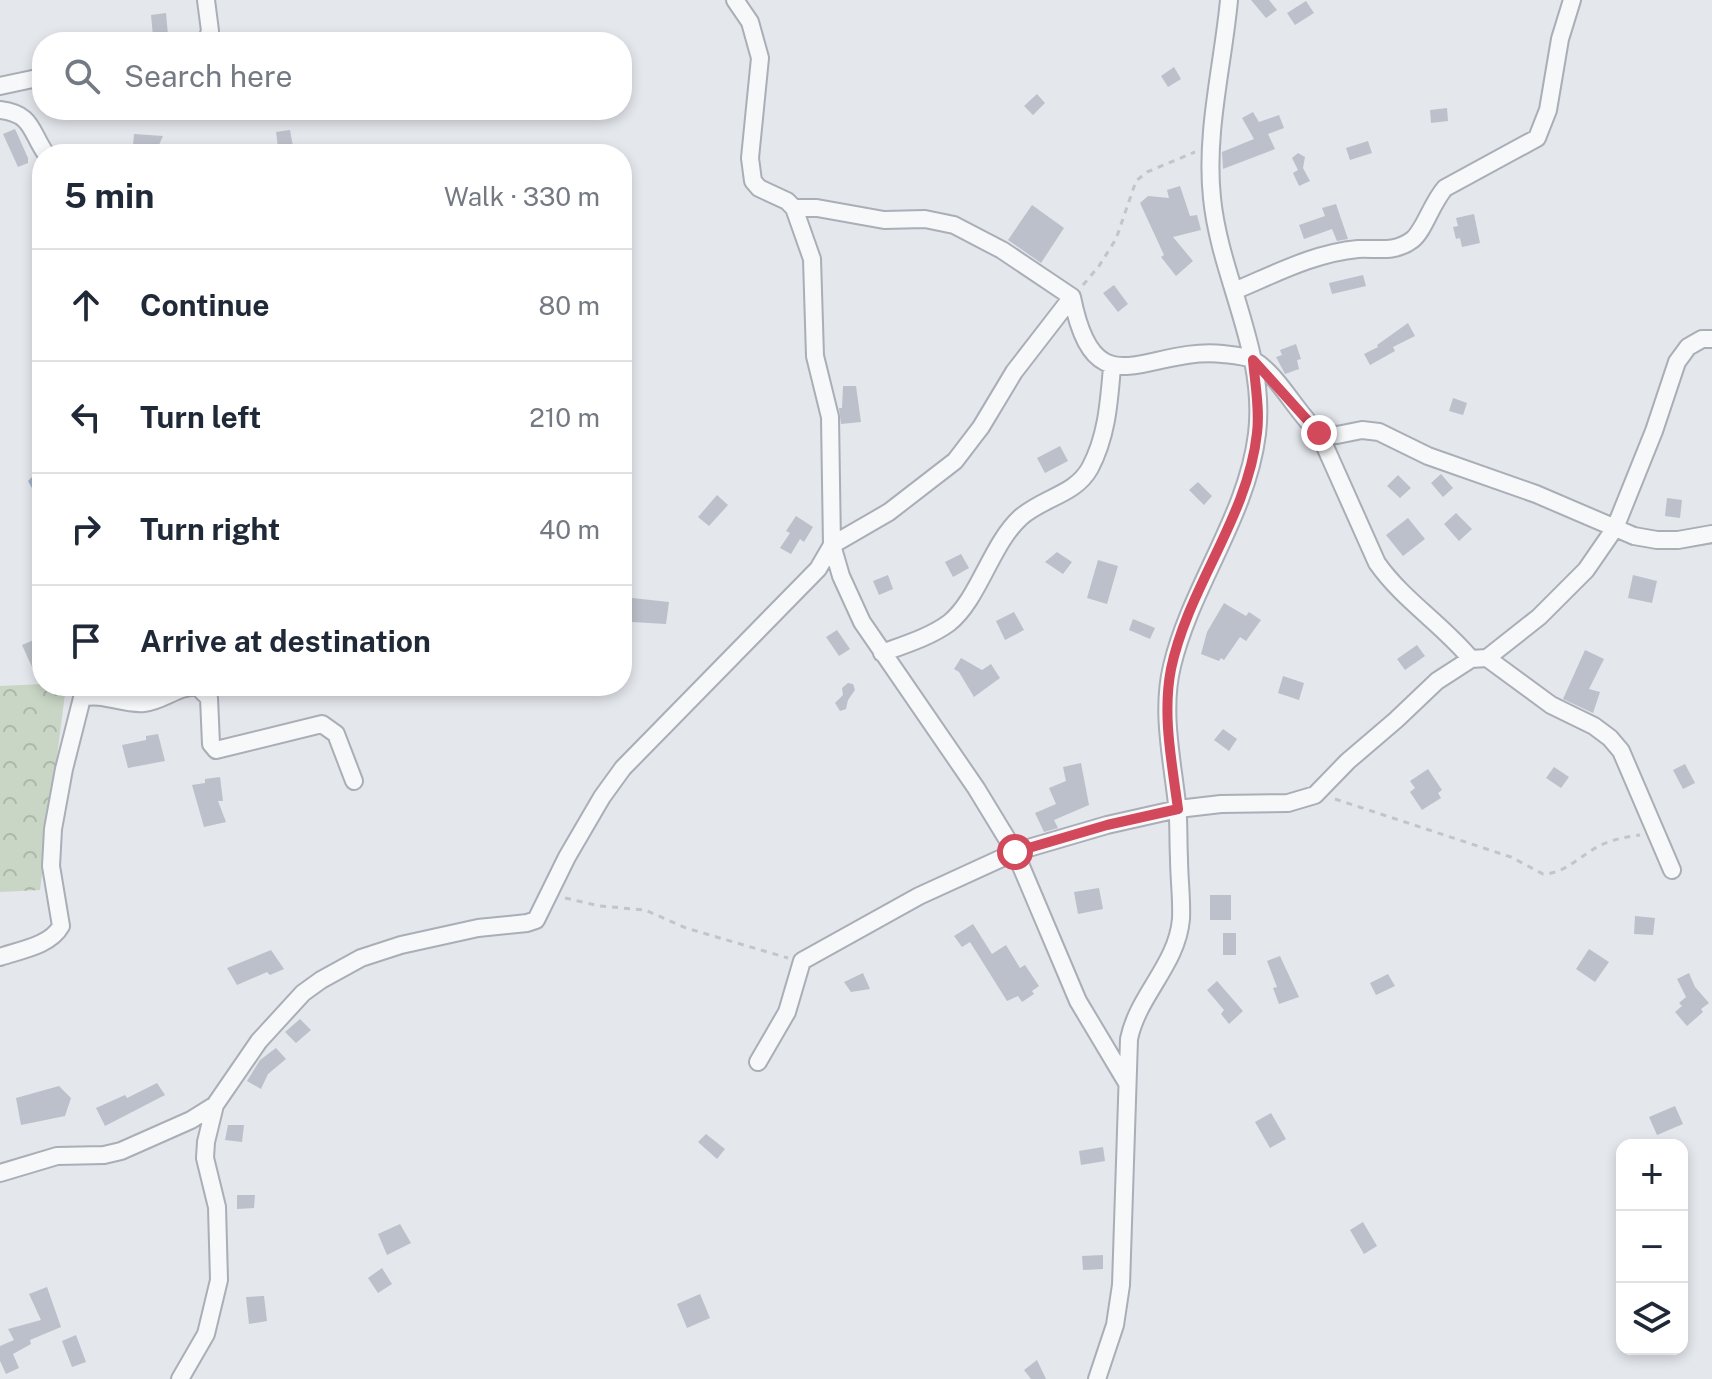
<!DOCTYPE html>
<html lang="en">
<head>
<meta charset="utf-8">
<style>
  :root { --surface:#fff; --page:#f2f2f3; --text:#1f2937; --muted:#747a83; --line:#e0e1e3 }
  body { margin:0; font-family:"Public Sans",sans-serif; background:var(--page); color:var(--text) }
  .controls { position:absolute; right:24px; bottom:24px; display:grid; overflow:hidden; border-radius:16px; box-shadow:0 4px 12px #0003 }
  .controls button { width:72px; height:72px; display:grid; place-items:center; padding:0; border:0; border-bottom:2px solid var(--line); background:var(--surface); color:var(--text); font:40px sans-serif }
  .stop { position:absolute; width:24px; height:24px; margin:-18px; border:6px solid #d1495b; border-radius:50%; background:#fff }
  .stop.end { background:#d1495b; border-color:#fff; box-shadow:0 2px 8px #0008 }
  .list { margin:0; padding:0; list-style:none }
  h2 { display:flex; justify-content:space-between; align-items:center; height:104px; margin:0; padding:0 32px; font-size:34px }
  h2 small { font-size:26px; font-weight:400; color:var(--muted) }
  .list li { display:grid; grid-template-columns:52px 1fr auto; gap:24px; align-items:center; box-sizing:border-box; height:112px; padding:0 32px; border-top:2px solid var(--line) }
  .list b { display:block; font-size:30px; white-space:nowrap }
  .list em { font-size:26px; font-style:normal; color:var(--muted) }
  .icon { flex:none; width:44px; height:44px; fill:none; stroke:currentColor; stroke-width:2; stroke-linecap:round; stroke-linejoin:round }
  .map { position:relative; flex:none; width:1712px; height:1379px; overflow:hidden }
  .search { position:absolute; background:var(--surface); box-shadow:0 4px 12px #0003; left:32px; top:32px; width:600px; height:88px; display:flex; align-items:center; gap:20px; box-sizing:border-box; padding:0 28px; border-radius:32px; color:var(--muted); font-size:30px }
  .panel { position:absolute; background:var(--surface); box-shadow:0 4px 12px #0003; left:32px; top:144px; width:600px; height:552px; border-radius:32px }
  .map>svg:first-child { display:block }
  .forest { fill:url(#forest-crowns) }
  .water { fill:url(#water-waves) }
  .building { fill:#bbc0ca }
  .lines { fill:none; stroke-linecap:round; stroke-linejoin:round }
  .minor-casing { stroke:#a9aeb7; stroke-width:20 }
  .path { stroke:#c2c5cb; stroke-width:3; stroke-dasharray:6 6; stroke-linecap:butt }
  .minor { stroke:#f7f8fa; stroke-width:16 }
  .route { stroke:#d1495b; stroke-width:10 }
</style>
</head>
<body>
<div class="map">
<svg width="1712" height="1379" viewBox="0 0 1712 1379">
  <defs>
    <pattern id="forest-crowns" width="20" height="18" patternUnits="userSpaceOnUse" patternTransform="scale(2)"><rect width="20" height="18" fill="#c9d6c5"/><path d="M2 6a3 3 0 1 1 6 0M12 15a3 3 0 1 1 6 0" fill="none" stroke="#adb8ab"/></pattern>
    <pattern id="water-waves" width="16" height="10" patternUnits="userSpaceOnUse" patternTransform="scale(2)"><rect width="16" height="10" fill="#9fb4cc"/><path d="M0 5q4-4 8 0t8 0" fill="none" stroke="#8293a7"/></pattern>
  </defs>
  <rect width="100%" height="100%" fill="#e4e7ec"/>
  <path class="forest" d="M42 684 66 686 40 890 0 892V686Z"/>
  <path class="water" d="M42 467V543L32 536 37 521 33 502 37 497 28 481Z"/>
  <path class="building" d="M1251 0H1269L1277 10 1266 18Z
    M1306 1 1314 13 1295 25 1287 13Z
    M166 13 168 35 153 36 151 15Z
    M1174 67 1181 79 1168 87 1161 76Z
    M1037 94 1045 103 1033 115 1024 106Z
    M1447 108 1448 121 1431 123 1430 110Z
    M1253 112 1259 122 1279 115 1284 128 1268 134 1275 149 1223 169 1222 152 1254 139 1242 118Z
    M15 129 28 158V163L18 167 3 134Z
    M290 130 294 152 279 154 276 132Z
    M134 134 163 136 158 147 133 146Z
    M1368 141 1372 153 1350 160 1346 148Z
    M1298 153 1305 157 1303 168 1310 181 1299 186 1293 173 1298 170 1292 158Z
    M1180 186 1190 216 1197 215 1201 230 1173 237 1193 261 1176 276 1161 257 1164 255 1140 203 1148 196 1169 198 1167 190Z
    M1336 204 1348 239 1337 241 1332 229 1304 239 1299 225 1325 216 1322 208Z
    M1032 205 1064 228 1041 263 1008 240Z
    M1474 214 1480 243 1462 247 1460 238 1456 239 1453 227 1458 226 1456 218Z
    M1363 275 1366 286 1332 294 1329 283Z
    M1114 285 1128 304 1118 312 1103 293Z
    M1408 323 1415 336 1393 347 1395 351 1370 365 1364 354 1378 347 1377 345Z
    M1296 344 1301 359 1297 360 1299 369 1285 374 1276 357 1282 355 1280 350Z
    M843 386H856L861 422 841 424 839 408H842Z
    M1453 398 1467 403 1463 415 1449 411Z
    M1060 446 1068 461 1045 473 1037 458Z
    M1441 474 1453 488 1443 497 1431 483Z
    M1398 475 1411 488 1400 498 1387 486Z
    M1198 482 1212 496 1204 505 1189 490Z
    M717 495 728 505 709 526 698 517Z
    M1667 498 1682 500 1680 518 1665 516Z
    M1456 513 1472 529 1459 541 1444 524Z
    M796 516 813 527 804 542 800 539 791 554 780 548 790 533 786 531Z
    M1408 518 1425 539 1403 556 1386 535Z
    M1057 552 1072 562 1063 574 1045 562Z
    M961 554 969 568 953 577 945 562Z
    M1098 560 1118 566 1107 604 1087 598Z
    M888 575 893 589 879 595 873 581Z
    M1633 575 1657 581 1652 603 1628 598Z
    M632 598 669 602 666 624 632 622Z
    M1224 603 1246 616 1249 612 1261 620 1246 641 1240 637 1224 660 1221 658 1219 661 1201 654 1207 632Z
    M1014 612 1024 630 1005 640 996 621Z
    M1133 619 1155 628 1150 639 1129 630Z
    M837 630 850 649 839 656 826 637Z
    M36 639 42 653V663L33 669 22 645Z
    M1417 645 1425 656 1405 670 1397 659Z
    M1585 650 1604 659 1589 689 1600 692 1593 713 1563 699Z
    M961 658 982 670 991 664 1000 678 974 697 959 672 954 669Z
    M1283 676 1304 683 1299 700 1278 693Z
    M848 683 853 684 855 690 848 700 846 709 840 711 835 703 843 695 842 688Z
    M1223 729 1237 739 1229 751 1214 740Z
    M158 734 165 761 128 768 122 745 146 740V736Z
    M1081 763 1089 805 1054 820 1058 828 1044 832 1035 813 1056 804 1049 788 1066 781 1063 767Z
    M1685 764 1695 783 1683 789 1673 770Z
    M1554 767 1569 777 1561 788 1546 778Z
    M1428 769 1442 790 1438 793 1441 798 1422 810 1410 792 1415 788 1410 781Z
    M220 777 223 801H218L226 822 204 827 192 785 205 783V779Z
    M1099 888 1103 909 1078 914 1074 892Z
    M1210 895H1231V920H1210Z
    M1635 916 1655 918 1653 935 1634 934Z
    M973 924 992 954 1006 945 1020 968 1025 965 1039 986 1032 991 1034 994 1022 1002 1018 996 1007 1001 970 942 962 947 954 936Z
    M1223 933H1236V955H1223Z
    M1589 949 1609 962 1595 982 1576 969Z
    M271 950 284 969 270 975 267 972 237 985 227 968Z
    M1280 956 1299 997 1279 1004 1273 988 1277 987 1267 961Z
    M863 973 870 989 851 992 844 982Z
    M1689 973 1695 987 1709 1003 1701 1009 1703 1012 1687 1026 1675 1012 1682 1006 1679 1003 1686 997 1677 979Z
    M1388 974 1395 986 1376 995 1370 983Z
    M1217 981 1243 1011 1229 1024 1221 1014 1224 1010 1207 990Z
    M300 1019 311 1030 296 1043 285 1032Z
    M276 1048 286 1059 268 1074 261 1089 247 1081 260 1060Z
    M157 1083 165 1095 105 1126 96 1108 125 1095 127 1098Z
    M59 1086 71 1098 65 1116 21 1125 16 1098Z
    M1675 1106 1683 1124 1657 1135 1649 1117Z
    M1271 1113 1286 1139 1270 1148 1255 1122Z
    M228 1125H244L242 1142 225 1140Z
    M706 1134 725 1149 717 1159 698 1142Z
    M1103 1147 1105 1161 1081 1165 1079 1151Z
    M237 1195H255L254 1208 237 1209Z
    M1363 1222 1377 1246 1364 1254 1350 1230Z
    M400 1224 411 1243 387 1255 378 1234Z
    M1103 1255V1269L1083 1270 1082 1256Z
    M382 1268 392 1284 378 1293 368 1278Z
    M47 1287 61 1327 30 1340 31 1344 13 1354 19 1368 6 1374 0 1361V1346L14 1340 8 1329 41 1320 29 1294Z
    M700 1294 710 1318 687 1328 677 1304Z
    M264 1296 267 1321 249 1324 246 1297Z
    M76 1335 86 1362 72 1367 62 1341Z
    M1037 1360 1046 1379H1031L1024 1370Z"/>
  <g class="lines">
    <defs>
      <path id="minor" d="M735 0 750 22 760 58 750 158 753 181 759 188 787 201 794 208 812 259 815 356 830 417 832 545 841 576 862 622 976 788 1015 852 1078 1001 1127 1083
        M206 42 210 31 206 0
        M0 86 42 77
        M0 110C33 114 30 131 46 154
        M794 208H817L884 220 925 219 954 225 1002 250 1072 297C1095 413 1145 346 1223 354 1232 355 1246 356 1253 360 1278 374 1297 414 1319 433L1337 435 1362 430 1379 432 1428 456 1536 494 1634 536 1657 540H1678L1712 534
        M1234 291C1275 274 1314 253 1358 249 1377 248 1395 253 1412 240 1424 231 1431 204 1445 188L1537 138 1548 110 1560 39 1572 0
        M1319 433 1377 563C1403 600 1442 624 1471 659
        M882 653C904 645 930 637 949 623 979 599 991 544 1021 517 1044 497 1075 495 1090 468 1107 436 1109 402 1112 367
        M1487 658 1551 705 1594 726 1610 738 1621 751 1672 870
        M0 957C20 950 50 946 61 926L51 866 53 829 64 769 82 698C102 692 123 705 144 703 164 701 178 685 198 687L209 698 211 744 216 750 322 724 336 734 354 781
        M758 1062 787 1012 802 961 919 896 1015 852 1107 825 1178 809 1221 804 1288 803 1315 795 1348 761 1396 720 1437 681 1471 659 1487 658 1539 617 1586 570 1615 528 1654 431 1677 362 1688 347 1702 339H1712
        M0 1173 57 1156 104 1155 121 1151 191 1120 215 1105 259 1041 303 993 321 980 361 958 401 945 478 928 527 923 536 920 567 857 602 797 623 768 818 569 832 545 889 512 955 461 981 427 1014 372 1072 297
        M180 1379 206 1334 219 1280 217 1207 205 1158 206 1142 215 1105
        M1097 1379 1115 1325 1121 1285 1129 1039C1138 995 1177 965 1181 919 1182 899 1179 878 1179 858 1178 840 1179 822 1177 804 1172 759 1161 711 1172 666 1191 586 1247 516 1257 434 1267 352 1220 278 1212 198 1205 132 1223 65 1229 0"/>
    </defs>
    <use href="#minor" class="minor-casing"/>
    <path class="path" d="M1083 285 1099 266 1116 239 1136 181 1147 172 1195 152
      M1335 799 1511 857 1543 874C1565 874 1582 854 1601 845 1614 839 1626 837 1640 835
      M565 898 600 906 645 910 686 928 788 958"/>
    <use href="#minor" class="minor"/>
  </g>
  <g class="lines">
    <path class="route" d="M1015 852 1107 825 1178 809C1172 763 1162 715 1171 669 1188 587 1248 517 1257 433 1260 409 1255 384 1253 360L1319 433"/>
  </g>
</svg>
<div class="controls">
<button>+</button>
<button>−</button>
<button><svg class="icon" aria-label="layers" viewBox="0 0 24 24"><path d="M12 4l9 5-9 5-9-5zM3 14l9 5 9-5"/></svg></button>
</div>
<div class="stop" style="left:1015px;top:852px"></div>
<div class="stop end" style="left:1319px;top:433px"></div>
<div class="search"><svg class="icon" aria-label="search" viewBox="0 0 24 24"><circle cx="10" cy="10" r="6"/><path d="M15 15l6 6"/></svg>Search here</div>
<section class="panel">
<h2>5 min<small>Walk · 330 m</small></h2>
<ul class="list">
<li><svg class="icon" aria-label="ahead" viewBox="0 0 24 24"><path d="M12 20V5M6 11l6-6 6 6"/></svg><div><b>Continue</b></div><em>80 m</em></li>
<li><svg class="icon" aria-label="left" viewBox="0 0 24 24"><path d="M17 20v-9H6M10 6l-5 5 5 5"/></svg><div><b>Turn left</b></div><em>210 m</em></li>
<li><svg class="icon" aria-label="right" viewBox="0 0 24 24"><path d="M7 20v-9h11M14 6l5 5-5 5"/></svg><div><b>Turn right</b></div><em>40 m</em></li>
<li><svg class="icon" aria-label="arrive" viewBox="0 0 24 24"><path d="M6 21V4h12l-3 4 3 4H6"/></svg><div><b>Arrive at destination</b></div></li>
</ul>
</section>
</div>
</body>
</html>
